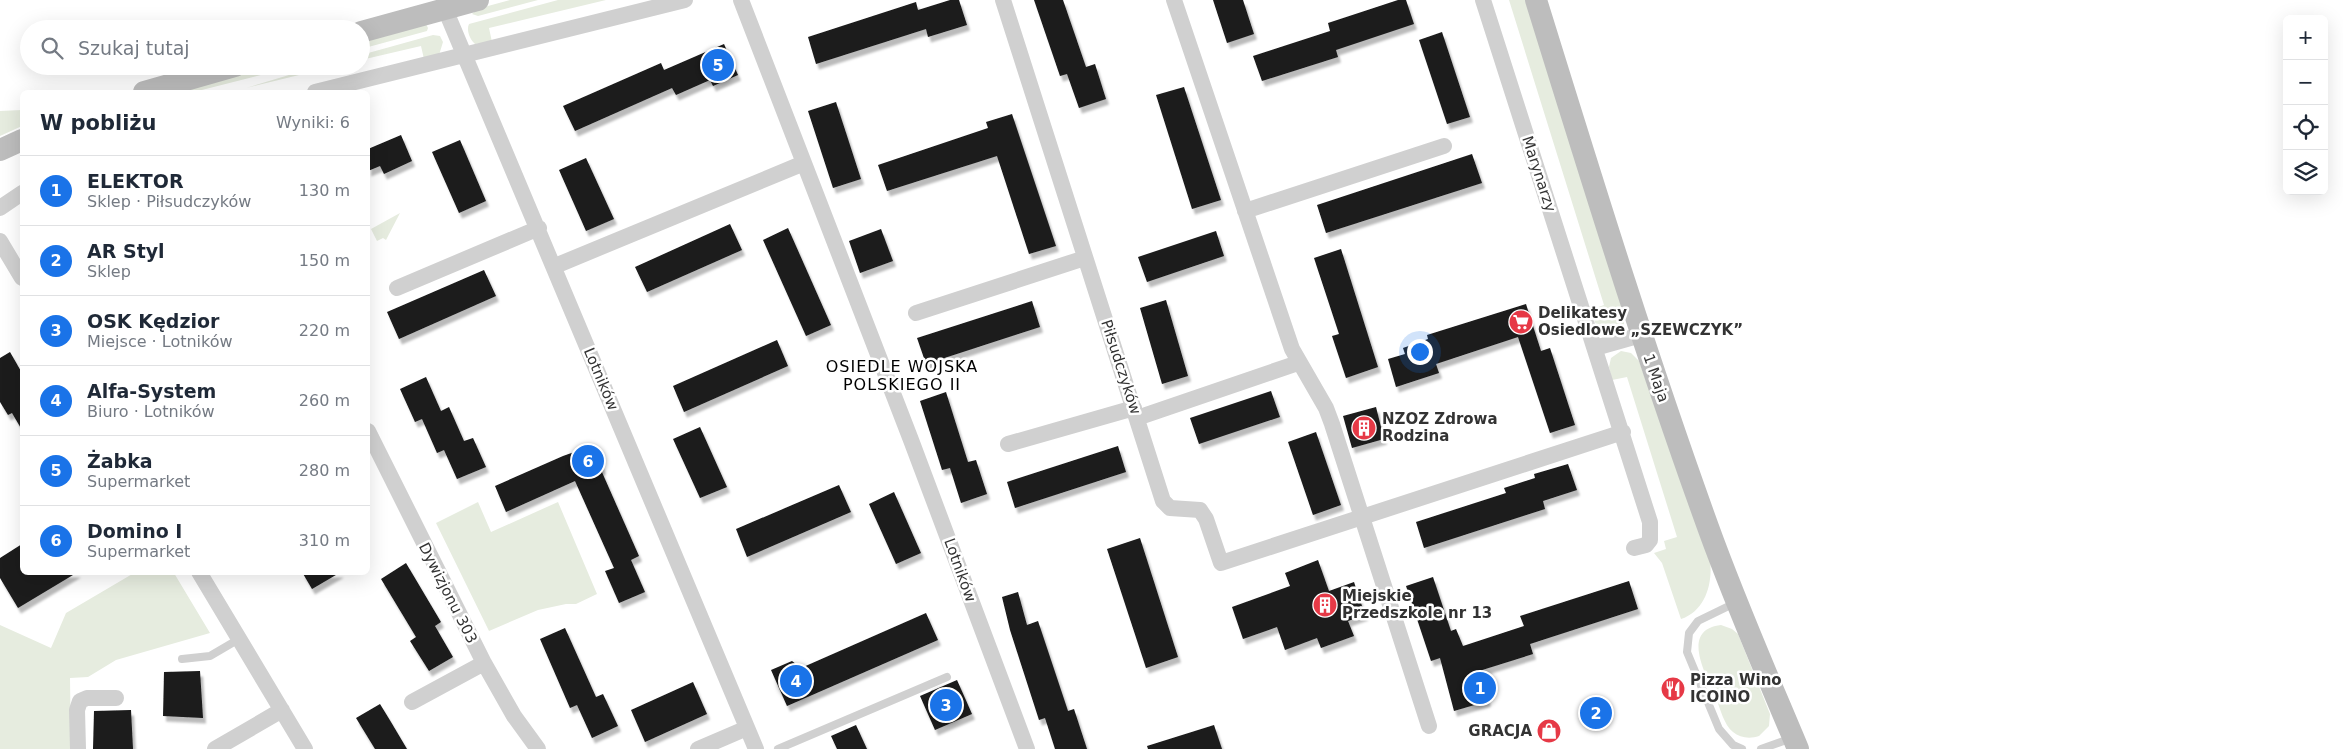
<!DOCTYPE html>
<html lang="pl">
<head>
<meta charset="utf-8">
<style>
  :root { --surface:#fff; --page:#f6f6f7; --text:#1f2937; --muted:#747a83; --line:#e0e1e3; --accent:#1a73e8 }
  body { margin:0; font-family:"DejaVu Sans",sans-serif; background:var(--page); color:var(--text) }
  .controls { position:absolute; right:15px; top:15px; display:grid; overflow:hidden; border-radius:8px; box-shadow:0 5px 20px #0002 }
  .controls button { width:45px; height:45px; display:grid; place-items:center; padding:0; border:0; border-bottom:1px solid var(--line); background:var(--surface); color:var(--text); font:25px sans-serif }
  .you { position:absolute; left:1419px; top:351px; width:18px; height:18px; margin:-12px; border:4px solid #fff; border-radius:50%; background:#1a73e8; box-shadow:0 0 0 8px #1a73e833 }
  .badge { display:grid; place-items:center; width:32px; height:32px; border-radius:50%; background:var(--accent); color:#fff; font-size:16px; font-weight:700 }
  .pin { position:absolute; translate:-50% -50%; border:2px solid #fff; box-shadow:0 1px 5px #0006 }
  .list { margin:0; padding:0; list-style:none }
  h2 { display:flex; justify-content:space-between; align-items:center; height:65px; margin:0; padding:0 20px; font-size:21px }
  h2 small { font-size:16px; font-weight:400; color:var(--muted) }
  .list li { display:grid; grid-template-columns:32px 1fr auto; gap:15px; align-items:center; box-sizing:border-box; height:70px; padding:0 20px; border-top:1px solid var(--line) }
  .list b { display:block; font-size:19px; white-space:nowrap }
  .list p { margin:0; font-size:16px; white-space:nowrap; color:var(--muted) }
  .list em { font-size:16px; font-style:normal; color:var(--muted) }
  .icon { flex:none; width:28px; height:28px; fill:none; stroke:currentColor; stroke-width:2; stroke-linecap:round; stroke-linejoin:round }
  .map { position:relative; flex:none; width:2343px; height:749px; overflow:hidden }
  .search { position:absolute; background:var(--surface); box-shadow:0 5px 20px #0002; left:20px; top:20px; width:350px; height:55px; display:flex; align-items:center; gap:12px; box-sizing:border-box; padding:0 18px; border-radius:28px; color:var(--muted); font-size:19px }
  .panel { position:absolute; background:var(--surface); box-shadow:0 5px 20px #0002; left:20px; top:90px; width:350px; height:485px; border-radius:8px }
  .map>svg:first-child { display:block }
  .green { fill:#e6ecdf }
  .building { fill:#1a1a1a; filter:url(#shadow) }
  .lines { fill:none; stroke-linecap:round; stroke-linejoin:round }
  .lane { stroke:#d0d0d0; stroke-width:8 }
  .street { stroke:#d0d0d0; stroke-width:16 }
  .secondary { stroke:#bdbdbd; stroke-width:22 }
  .labels { text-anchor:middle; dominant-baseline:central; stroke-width:5; stroke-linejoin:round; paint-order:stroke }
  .street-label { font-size:15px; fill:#333; stroke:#fff }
  .poi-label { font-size:15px; font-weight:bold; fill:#333; stroke:#fff; text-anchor:start }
  .neighbourhood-label { font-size:16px; letter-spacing:1px; fill:#000; stroke:#fff }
</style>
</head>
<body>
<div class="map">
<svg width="2343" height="749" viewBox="0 0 2343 749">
  <defs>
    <filter id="shadow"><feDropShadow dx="3" dy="5.5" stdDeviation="1" flood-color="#0004"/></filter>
  </defs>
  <rect width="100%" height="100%" fill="#fff"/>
  <path class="green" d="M510 0H538L478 16 472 14 477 9Z
    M558 0H606L489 28 492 42 475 44C470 40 466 30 469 24Z
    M1509 0H1525L1624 314V324L1613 333 1602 332 1597 327 1590 310 1604 305Z
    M426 24 428 28 427 31 361 49V42Z
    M433 35 440 36 443 42 439 55 424 59 421 46 361 60V55Z
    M270 66H296L194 92H175Z
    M319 66H336L246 88Z
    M22 110V126L0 136V111Z
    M400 213 386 240 383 238 377 241 371 229Z
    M1621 351 1631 353 1639 361 1710 560C1713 584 1705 611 1681 619L1662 563 1654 553 1666 549 1664 541 1677 537 1627 377 1612 380 1609 367 1611 358Z
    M478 502 491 532 558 502 597 594 576 604H566L538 610 489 631 436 523Z
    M134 573H174L210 633 116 660 88 677 70 678 71 749H0V625L51 648 66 613Z
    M1721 625 1732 629 1738 634 1770 714 1769 726 1759 736C1750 739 1740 738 1733 732 1724 725 1720 708 1716 698 1707 676 1679 630 1721 625Z"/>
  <path class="building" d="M950 0H959L967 25 928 37 926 29 816 64 808 37 916 2 918 10Z
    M1034 0H1063L1086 67 1095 64 1106 99 1079 108 1067 74 1060 76Z
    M1213 0H1243L1254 34 1227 43Z
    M1398 0H1406L1414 24 1336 50 1338 57 1262 81 1253 56 1330 31 1328 23Z
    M1442 32 1470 117 1447 124 1419 40Z
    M724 44 738 75 713 86 710 80 676 95 672 88 575 131 563 106 661 63 664 70Z
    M1184 87 1221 200 1192 209 1156 95Z
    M836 102 861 179 833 188 808 111Z
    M1012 114 1056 246 1029 254 997 156 887 191 878 165 988 128 986 122Z
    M401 135 412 161 384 174 380 166 368 171V149Z
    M460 140 486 201 459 213 432 152Z
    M1472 154 1482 183 1326 233 1317 205Z
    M586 158 614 219 586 231 559 170Z
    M730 224 742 250 647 292 635 267Z
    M788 228 831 325 806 336 763 240Z
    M881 229 893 261 860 273 849 241Z
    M1216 231 1224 256 1147 282 1138 257Z
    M1341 249 1378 367 1346 378 1332 336 1339 334 1314 258Z
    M484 270 496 296 399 339 387 312Z
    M1166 300 1188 376 1162 384 1140 308Z
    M1032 301 1040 327 926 364 917 338Z
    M1526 304 1541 351 1550 348 1575 425 1550 433 1518 337 1436 364 1439 373 1396 387 1388 359 1405 354 1403 348 1428 339 1427 335Z
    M777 340 788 366 684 412 673 386Z
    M10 352 22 373V430L12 413 8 415 0 402V358Z
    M426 377 441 411 449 407 464 441 473 438 486 467 457 479 444 450 437 453 422 419 415 422 400 389Z
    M1271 391 1280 417 1199 444 1190 418Z
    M946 392 968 462 976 460 987 494 961 503 950 468 942 470 920 401Z
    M1376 407 1384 439 1352 448 1343 416Z
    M700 427 727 487 700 498 673 439Z
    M1316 432 1341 505 1313 515 1288 442Z
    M594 445 603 469 601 470 639 556 631 560 645 592 619 603 605 571 614 568 575 481 506 512 495 486 563 456Z
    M1118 446 1126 472 1015 508 1007 482Z
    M1568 464 1577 490 1543 501 1545 509 1424 548 1416 522 1506 493 1504 488 1535 478 1534 474Z
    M839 485 851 512 747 557 736 529Z
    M894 492 921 553 896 564 869 504Z
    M1140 538 1178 657 1146 668 1107 549Z
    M22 544V572H78L18 608 0 578V558Z
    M1318 560 1329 591 1354 582 1365 615 1348 621 1354 636 1321 648 1317 638 1285 650 1277 627 1243 639 1232 607 1290 586 1285 573Z
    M406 563 441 622 435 626 453 657 429 671 410 641 416 637 381 579Z
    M302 572H341L312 589Z
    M1433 577 1451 631 1456 629 1463 646 1524 626 1520 616 1629 581 1638 609 1530 644 1533 654 1479 671 1488 701 1454 711 1440 658 1431 661 1406 586Z
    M1018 592 1027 625 1038 621 1068 711 1074 709 1087 749H1055L1045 718 1039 720 1010 630 1002 597Z
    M926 613 938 640 787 706 771 670 792 661 801 668Z
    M565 628 596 697 603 694 618 726 592 738 577 705 570 708 540 639Z
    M200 671 203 718 163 716 164 672Z
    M957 680 972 714 935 730 920 696Z
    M693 682 707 714 645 742 631 710Z
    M380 704 391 722 407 749H375L356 718Z
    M131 710 133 749H93L94 711Z
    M856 725 867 749H837L831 736Z
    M1214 725 1222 749H1148L1147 746Z"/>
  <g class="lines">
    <path class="lane" d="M1735 603 1698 621 1689 633 1687 652 1719 729 1733 745 1742 749
      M182 659 210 656 239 639
      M778 749 947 677
      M1761 749 1792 738"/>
    <path class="street" d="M741 0 911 440 1027 749
      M1003 0 1163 501 1170 508 1200 510 1206 519 1221 563 1623 432
      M1174 0 1292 349 1326 408 1332 424 1429 726
      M1483 0 1650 522V540L1646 545 1634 548
      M445 9 756 749
      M315 92 685 0
      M0 208 22 193
      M1245 211 1444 146
      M0 241 22 278
      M555 266 804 163
      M397 288 539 228
      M916 313 1085 258
      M1595 348 1641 335
      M1137 418 1298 363
      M368 431 484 663 514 716 538 749
      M1008 444 1134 408
      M199 572 305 749
      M412 702 484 663
      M78 749 77 710 80 701 87 698H116
      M215 749 282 710
      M698 749 747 728"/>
    <path class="secondary" d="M1536 0C1591 177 1645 353 1708 527 1735 602 1767 675 1798 749
      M361 32 478 0
      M144 92 235 66
      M0 150 22 140"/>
  </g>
  <defs>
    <symbol id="supermarket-disc" viewBox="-11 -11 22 22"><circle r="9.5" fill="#e63946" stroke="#fff"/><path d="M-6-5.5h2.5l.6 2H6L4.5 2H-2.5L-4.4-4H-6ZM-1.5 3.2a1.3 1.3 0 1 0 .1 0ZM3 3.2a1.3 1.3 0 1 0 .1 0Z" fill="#fff"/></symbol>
    <symbol id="building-disc" viewBox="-11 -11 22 22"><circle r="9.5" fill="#e63946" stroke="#fff"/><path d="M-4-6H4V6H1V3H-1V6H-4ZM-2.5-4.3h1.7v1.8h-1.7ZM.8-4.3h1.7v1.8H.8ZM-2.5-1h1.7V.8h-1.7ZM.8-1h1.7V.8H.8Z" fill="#fff"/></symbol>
    <symbol id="restaurant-disc" viewBox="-11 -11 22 22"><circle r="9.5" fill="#e63946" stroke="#fff"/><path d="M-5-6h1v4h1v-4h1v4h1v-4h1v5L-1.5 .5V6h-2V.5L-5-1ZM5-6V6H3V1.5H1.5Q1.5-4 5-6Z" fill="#fff"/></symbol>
    <symbol id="shop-disc" viewBox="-11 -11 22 22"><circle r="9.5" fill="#e63946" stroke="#fff"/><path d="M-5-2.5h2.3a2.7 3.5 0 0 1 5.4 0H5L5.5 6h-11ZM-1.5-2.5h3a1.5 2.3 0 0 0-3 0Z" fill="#fff"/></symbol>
  </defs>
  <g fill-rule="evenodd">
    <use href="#supermarket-disc" x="1507" y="308" width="28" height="28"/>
    <use href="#building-disc" x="1350" y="414" width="28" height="28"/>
    <use href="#building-disc" x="1311" y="591" width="28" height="28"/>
    <use href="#restaurant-disc" x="1659" y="675" width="28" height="28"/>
    <use href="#shop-disc" x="1535" y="717" width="28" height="28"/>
  </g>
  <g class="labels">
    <g class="street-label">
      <text transform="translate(1539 174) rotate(72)">Marynarzy</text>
      <text transform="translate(1121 367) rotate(72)">Piłsudczyków</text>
      <text transform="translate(1656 378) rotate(71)">1 Maja</text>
      <text transform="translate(601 379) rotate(67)">Lotników</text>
      <text transform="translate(960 570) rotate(70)">Lotników</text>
      <text transform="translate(448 593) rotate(63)">Dywizjonu 303</text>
    </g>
    <g class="poi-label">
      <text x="1538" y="313">Delikatesy<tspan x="1538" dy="17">Osiedlowe „SZEWCZYK”</tspan></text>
      <text x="1382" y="419">NZOZ Zdrowa<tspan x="1382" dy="17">Rodzina</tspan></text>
      <text x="1342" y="596">Miejskie<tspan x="1342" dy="17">Przedszkole nr 13</tspan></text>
      <text x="1690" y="680">Pizza Wino<tspan x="1690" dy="17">ICOINO</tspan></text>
      <text x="1532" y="731" text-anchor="end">GRACJA</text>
    </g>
    <g class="neighbourhood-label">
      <text x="902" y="366">OSIEDLE WOJSKA<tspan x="902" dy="18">POLSKIEGO II</tspan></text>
    </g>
  </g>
</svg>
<div class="controls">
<button>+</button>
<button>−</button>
<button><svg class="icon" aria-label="locate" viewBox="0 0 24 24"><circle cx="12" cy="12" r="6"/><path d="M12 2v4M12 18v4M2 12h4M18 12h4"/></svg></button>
<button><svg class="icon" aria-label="layers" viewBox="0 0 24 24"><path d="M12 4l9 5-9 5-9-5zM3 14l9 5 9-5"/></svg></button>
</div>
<div class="you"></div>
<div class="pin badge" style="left:1480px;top:688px">1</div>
<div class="pin badge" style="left:1596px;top:713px">2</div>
<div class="pin badge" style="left:946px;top:705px">3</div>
<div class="pin badge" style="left:796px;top:681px">4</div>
<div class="pin badge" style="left:718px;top:65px">5</div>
<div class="pin badge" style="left:588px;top:461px">6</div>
<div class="search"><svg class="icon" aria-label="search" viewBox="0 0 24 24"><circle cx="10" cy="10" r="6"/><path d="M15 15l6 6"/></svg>Szukaj tutaj</div>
<section class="panel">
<h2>W pobliżu<small>Wyniki: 6</small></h2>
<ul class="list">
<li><span class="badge">1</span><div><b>ELEKTOR</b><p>Sklep · Piłsudczyków</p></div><em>130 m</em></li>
<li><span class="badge">2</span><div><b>AR Styl</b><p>Sklep</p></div><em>150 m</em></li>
<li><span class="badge">3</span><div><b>OSK Kędzior</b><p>Miejsce · Lotników</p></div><em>220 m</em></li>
<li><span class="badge">4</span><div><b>Alfa-System</b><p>Biuro · Lotników</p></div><em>260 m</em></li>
<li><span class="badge">5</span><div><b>Żabka</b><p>Supermarket</p></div><em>280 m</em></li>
<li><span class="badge">6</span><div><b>Domino I</b><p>Supermarket</p></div><em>310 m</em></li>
</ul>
</section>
</div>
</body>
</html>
